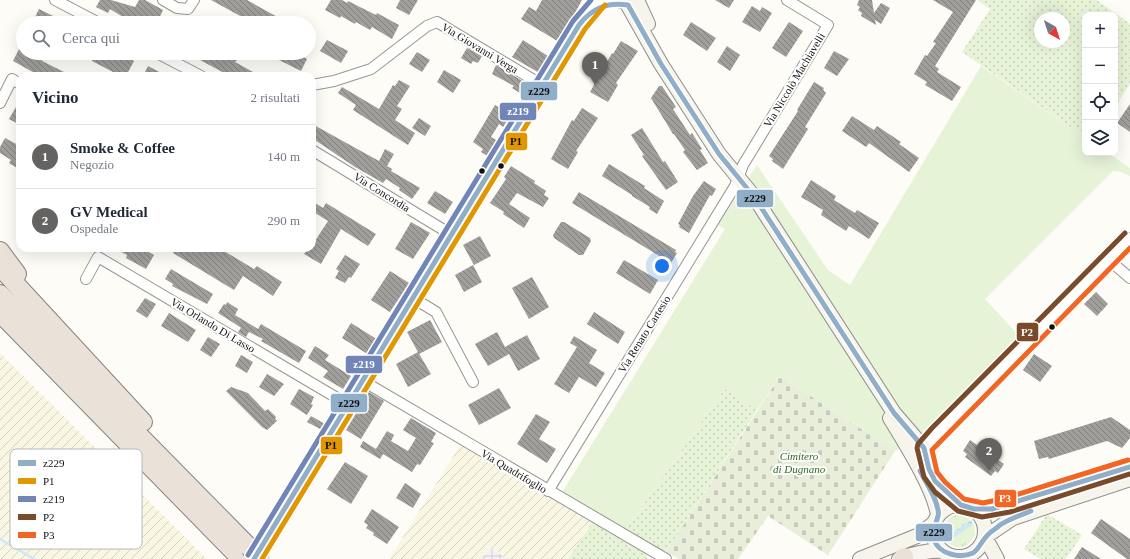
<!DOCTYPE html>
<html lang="it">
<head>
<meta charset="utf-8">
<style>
  :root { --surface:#fff; --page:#f6f6f7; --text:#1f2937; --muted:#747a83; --line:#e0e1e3; --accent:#646362 }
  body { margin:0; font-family:Georgia,serif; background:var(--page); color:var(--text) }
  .controls { position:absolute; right:12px; top:12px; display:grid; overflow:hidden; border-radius:8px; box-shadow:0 4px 16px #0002 }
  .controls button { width:36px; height:36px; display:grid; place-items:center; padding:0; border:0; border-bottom:1px solid var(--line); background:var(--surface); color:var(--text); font:20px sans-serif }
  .compass { position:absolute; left:1034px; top:12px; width:36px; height:36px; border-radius:50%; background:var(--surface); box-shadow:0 4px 16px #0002; rotate:141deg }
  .you { position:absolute; left:662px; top:266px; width:14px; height:14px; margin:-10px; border:3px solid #fff; border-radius:50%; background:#1a73e8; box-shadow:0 0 0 6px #1a73e833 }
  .badge { display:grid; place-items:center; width:26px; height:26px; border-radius:50%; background:var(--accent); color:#fff; font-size:13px; font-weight:700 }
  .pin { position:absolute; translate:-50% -33px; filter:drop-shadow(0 1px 2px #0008) }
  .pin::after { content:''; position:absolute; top:21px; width:14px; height:12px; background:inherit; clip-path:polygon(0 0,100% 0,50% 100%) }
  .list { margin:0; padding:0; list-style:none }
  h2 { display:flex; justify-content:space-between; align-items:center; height:52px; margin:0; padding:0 16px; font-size:17px }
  h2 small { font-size:13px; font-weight:400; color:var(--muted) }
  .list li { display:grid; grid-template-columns:26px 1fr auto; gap:12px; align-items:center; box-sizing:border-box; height:64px; padding:0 16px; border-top:1px solid var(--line) }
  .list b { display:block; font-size:15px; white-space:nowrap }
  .list p { margin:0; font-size:13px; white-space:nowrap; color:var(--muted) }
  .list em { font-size:13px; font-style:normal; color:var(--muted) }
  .icon { flex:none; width:22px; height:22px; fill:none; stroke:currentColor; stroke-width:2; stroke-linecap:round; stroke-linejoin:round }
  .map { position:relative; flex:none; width:1130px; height:559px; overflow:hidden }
  .search { position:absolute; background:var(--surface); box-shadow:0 4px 16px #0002; left:16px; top:16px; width:300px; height:44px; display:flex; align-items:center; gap:10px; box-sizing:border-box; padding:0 14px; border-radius:22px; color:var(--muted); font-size:15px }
  .panel { position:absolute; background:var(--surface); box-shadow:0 4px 16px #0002; left:16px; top:72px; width:300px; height:180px; border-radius:12px }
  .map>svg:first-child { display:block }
  .industrial { fill:url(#industrial-grid) }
  .farmland { fill:url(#farmland-furrows) }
  .grass { fill:url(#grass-tufts) }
  .cemetery { fill:url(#cemetery-stones) }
  .park { fill:#e7f3d7 }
  .garden { fill:url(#garden-dots); fill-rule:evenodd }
  .water { fill:url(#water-ripples) }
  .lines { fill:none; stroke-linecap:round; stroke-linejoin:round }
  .stream { stroke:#cde8f7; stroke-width:2.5 }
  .building { fill:url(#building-back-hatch) }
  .street-casing { stroke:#979795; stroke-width:12 }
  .secondary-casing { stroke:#8e8d8b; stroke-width:16 }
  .highway-casing { stroke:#858482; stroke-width:20 }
  .street { stroke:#fffffe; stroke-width:10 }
  .secondary { stroke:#f6f4eb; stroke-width:14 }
  .highway { stroke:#eae1d8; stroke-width:18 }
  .highway-bridge-casing { stroke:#858482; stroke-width:20; stroke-linecap:butt }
  .highway-bridge { stroke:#eae1d8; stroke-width:18 }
  .bus-1-casing { stroke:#fff; stroke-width:8 }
  .bus-2-casing { stroke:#fff; stroke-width:8 }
  .bus-3-casing { stroke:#fff; stroke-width:8 }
  .bus-4-casing { stroke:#fff; stroke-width:8 }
  .bus-5-casing { stroke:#fff; stroke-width:8 }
  .bus-1 { stroke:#91aec8; stroke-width:5 }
  .bus-2 { stroke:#e09702; stroke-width:5 }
  .bus-3 { stroke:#7186b7; stroke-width:5 }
  .bus-4 { stroke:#7a4b2a; stroke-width:5 }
  .bus-5 { stroke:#f26522; stroke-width:5 }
  .bus-dot { fill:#111; stroke:#fff; stroke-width:1.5 }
  .labels { text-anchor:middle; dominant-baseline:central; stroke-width:4; stroke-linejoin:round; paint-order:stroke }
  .street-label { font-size:11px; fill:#111; stroke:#fff }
  .park-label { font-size:11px; font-style:italic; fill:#2f6b1f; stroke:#fff }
  .key { fill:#fff; stroke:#b8b8b8; stroke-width:1 }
  .key-label { font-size:11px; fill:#111 }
  .line-badge { stroke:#fff; stroke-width:1.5 }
  .badge-label { font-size:11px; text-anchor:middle; font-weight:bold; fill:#fff }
  .pale-badge-label { font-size:11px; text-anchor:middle; font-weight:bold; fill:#111 }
</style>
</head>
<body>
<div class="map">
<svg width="1130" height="559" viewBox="0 0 1130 559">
  <defs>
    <pattern id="industrial-grid" width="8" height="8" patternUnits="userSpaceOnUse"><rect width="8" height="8" fill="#f5f0f3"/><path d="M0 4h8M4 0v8" fill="none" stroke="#d1cdcf"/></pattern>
    <pattern id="farmland-furrows" width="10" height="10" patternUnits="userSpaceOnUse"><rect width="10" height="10" fill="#f9f7e4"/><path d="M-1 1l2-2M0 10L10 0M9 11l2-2" fill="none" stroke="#d4d3c3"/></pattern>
    <pattern id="grass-tufts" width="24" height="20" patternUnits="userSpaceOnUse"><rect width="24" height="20" fill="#e7f3d7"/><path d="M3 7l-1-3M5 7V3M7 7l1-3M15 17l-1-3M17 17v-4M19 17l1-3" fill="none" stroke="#c5cfb8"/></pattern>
    <pattern id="cemetery-stones" width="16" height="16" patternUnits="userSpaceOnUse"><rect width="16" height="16" fill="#e9eedb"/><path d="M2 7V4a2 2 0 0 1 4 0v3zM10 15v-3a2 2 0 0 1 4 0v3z" fill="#c7cbbb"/></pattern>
    <pattern id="garden-dots" width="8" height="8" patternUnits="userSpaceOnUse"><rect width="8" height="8" fill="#e7f3d7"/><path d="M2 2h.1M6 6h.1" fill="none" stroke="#c5cfb8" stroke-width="1.8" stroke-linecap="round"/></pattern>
    <pattern id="water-ripples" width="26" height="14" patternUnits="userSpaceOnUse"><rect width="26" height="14" fill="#cde8f7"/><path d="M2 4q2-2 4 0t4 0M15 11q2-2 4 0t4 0" fill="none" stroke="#afc6d3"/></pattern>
    <pattern id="building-back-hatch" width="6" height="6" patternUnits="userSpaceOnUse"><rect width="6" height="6" fill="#a19f9c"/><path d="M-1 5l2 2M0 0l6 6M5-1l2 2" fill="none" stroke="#82807e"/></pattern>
  </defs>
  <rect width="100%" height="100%" fill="#fdfcf7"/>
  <path class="industrial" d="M491 548 508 559H481Z"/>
  <path class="farmland" d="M0 353 207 559H0Z
    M461 444 593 522 568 559H508L491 548 481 559H389Z"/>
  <path class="grass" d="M943 531a16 16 0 1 1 32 0a16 16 0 1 1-32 0Z"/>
  <path class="cemetery" d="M780 376 895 451 828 555 768 516 738 559H679L666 552Z"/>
  <path class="park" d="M981 66 1085 137V153H1108L1130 168V176L1121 172 1113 171 985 299 1020 337 924 434 895 451 780 376 757 410 725 389 625 531 561 494 725 229 718 225 757 165 828 270 850 285Z"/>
  <path class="garden" d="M977 0H1097L1130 24V83L1115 108V15H1085V137L962 52 990 9ZM1040 18H1064V42H1040Z
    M725 389 757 410 666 552 648 544 625 531Z
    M1047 514 1082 535 1066 559H1041L1024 549Z
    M593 522 646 553 647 559H568Z"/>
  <path class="water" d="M971 520 973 524 948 542 945 538Z"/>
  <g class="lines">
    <path class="stream" d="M0 539 34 559"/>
  </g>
  <path class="building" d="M100 0H111L135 7 139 0H145L163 10 157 23H133L110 9 108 13 96 7Z
    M211 0H247L288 23H253Z
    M331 0H342L347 3 348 1 376 15 377 13 399 25 392 39 372 27 370 30 356 22 355 24 341 16 340 18 325 10Z
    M400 0H418L409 15 396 8Z
    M542 0H582L559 42 521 19 529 7 536 11Z
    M715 0H734L729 8Z
    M859 0H872L874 13 881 3 890 8 881 24 875 20 876 25 861 16 862 13 858 10 860 7 857 5Z
    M933 0H976L935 66 939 69 937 72 961 87 952 101 925 85 927 82 914 74 925 55 927 56 936 43 933 42 953 12Z
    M752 6 760 11 762 7 772 13 760 32 742 22Z
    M39 9 53 16 50 23H32Z
    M691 22 716 38 707 51 683 35Z
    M789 22 803 31 786 57 772 48Z
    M327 40 348 51 341 63 320 51Z
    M523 40 551 58 541 74 512 57Z
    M23 41V53H46L42 61 72 76H40L13 61Z
    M621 41 638 51 616 83 618 85 608 102 590 92 612 53 613 54Z
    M727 46 740 55 730 71 717 62Z
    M467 48 482 56 478 63 473 61 471 64 461 58Z
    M834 51 849 59 837 76 824 68Z
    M417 52 430 60 422 72 409 64Z
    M92 53H120L134 61 126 76H111L113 72 92 61Z
    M187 53H224L237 60 235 62 260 76H234L229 73 228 75Z
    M283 53H296L307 59 301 71 279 60Z
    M496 65 529 85 523 95 512 88 514 86 492 74Z
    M148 66 167 76H143Z
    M444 70 461 80 453 93 437 82Z
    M399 80 410 86 397 106 402 109 395 120 415 133 408 145 353 110 356 105 338 93 342 87 379 109 393 85 395 86Z
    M814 82 824 88 823 90 826 93 805 127 808 129 783 169 772 161 773 159 769 156 798 111 797 110Z
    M659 86H662L676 107 673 109 690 135 692 133 702 149 700 150 708 163 697 170 683 152 685 150 674 134H673L651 98Z
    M20 100V125L9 119Z
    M1130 104V132L1117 123Z
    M495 105 511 115 503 127 499 124 491 137 498 141 489 157 481 152 483 149 473 142Z
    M582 108 598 118 576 151 578 152 568 169 551 159 572 120 574 121Z
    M852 116 874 130 877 126 901 142 899 144 919 158 909 172 869 143 866 147 842 131Z
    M419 118 431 126 425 136 412 128Z
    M312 124 379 161 385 149 394 154 387 166 392 169 391 171 420 188 412 199 399 190 400 188 386 179 383 183 355 167 312 138Z
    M642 128 663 162 665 161 678 182 666 190 642 156 644 155 631 135Z
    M5 138 20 146V170L9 163 11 160 0 153V147Z
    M609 164 645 186 644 188 664 201 657 214 649 209 650 207 632 196V195L602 176Z
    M511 166 535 181 534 183 546 191 544 195 549 198 543 207 517 193 509 204 530 218 524 228 503 214 504 212 490 203 506 179 504 177Z
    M811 180 836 196 834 200 855 213 857 210 879 223 869 239 849 226 846 231 821 215 823 210 801 197Z
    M704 181 716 189 712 196 710 195 689 233 679 227 680 225 678 224 693 196Z
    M435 191 453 202 445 214 427 203Z
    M579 192 676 250 675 252 677 253 671 263 572 203Z
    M312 201 323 208 326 203 376 234 368 246 341 229 321 264 304 254 308 248H312V239L315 241 328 221 312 211Z
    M411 222 430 233 413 259 395 249Z
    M561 222H564L590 238 591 241 583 255H579L554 238 553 235Z
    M480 236 491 256 474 265 463 245Z
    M114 248H142L154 255 146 269 126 258 127 255Z
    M176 248H219L254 269 257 266 282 282 273 296 243 276 234 290 173 253Z
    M345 255 360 264 351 278 349 277 345 283 335 278 339 271 336 269Z
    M624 260 658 280 650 294 616 273Z
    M473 265 482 282 464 292 455 275Z
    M171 269 213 294 207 304 172 286 173 284 165 279Z
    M390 271 409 283 390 312 371 300Z
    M532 277 549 307 529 319 512 288Z
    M1096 292 1108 304 1097 316 1084 304Z
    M145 298 156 304 147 318 136 311Z
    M227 302 238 309 235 315 258 329 261 324 306 351 299 363 261 341 263 339 249 332 246 337 238 332 241 328 240 327 218 313 224 304 226 305Z
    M594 312 625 332 618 344 587 324Z
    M169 313 196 330 188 342 161 326Z
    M430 320 442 342 419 354 407 332Z
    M351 323 378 340 369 355 342 338Z
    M497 332 505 347 527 335 540 359 518 371 509 354 488 366 475 344Z
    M574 336 597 350 589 363 605 373 596 387 579 377 569 393 554 384 577 347 570 343Z
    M208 337 220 344 211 357 200 350Z
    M315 346 329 355 325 360 351 376 343 389 323 377 328 371 308 358Z
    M418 352 431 374 408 387 396 364Z
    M1034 354 1052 366 1040 382 1023 370Z
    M241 355 253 362 247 373 235 366Z
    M267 374 284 384 274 396 259 387Z
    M231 387 248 393 265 411 268 409 276 417 275 419 277 421 267 430 262 427 226 391Z
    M499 388 511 408 479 425 468 405Z
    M299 389 314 397 311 404 313 405 307 415 290 404Z
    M369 392 384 401 361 439 346 430Z
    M536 414 550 422 539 439 556 449 547 463 517 444Z
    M311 416 325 424 322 430 307 422Z
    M1111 417 1130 430V438L1122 448 1107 441 1049 459 1048 457 1039 459 1034 441Z
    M411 418 436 433 431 442 434 443 420 465 417 464 412 472 383 454 380 459 360 447 363 441 376 449 387 431 394 435 391 441 408 451 416 438 403 430Z
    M970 440 1004 464 998 473 995 471 991 476 965 457 967 454 963 451Z
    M345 462 368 476 351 504 327 489Z
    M405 483 421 494 413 508 396 498Z
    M372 509 399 527 387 544 373 535 374 533 366 528 368 525 364 522Z
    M1101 519 1130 539V559H1127L1091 533Z
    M1082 547 1101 559H1074Z"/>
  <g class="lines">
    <defs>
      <path id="street" d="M55 0 99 23
        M163 0 177 8 188 9 194 0
        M595 7C606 0 616 0 628 5
        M157 53 201 76
        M312 85 334 81 371 69 427 26 437 22 542 85
        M0 103 12 79 20 84
        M312 150 452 235
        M1109 260 1130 278
        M86 279 98 257 349 405
        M413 298 436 312 473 382
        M363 381 666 559
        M920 452 1130 238
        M548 491 735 186 743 165 828 25 787 0
        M255 557 579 25 600 0"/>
      <path id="secondary" d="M625 0 661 64 719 154 755 198 894 413 924 448 929 469 935 481 945 492 961 505
        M637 0 648 24
        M890 418C904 441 935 490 938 516
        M933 531a26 26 0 1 1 52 0a26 26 0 1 1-52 0Z
        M974 509H992L1008 505 1130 467
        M985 537 1013 518 1130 479
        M985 537 997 559
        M860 559 917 536 934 523
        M899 559C913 554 927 550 942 551"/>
      <path id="highway" d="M0 251 17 274
        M0 267 143 422
        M0 294 249 547
        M0 313 241 559
        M902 559 904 557"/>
    </defs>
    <use href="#street" class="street-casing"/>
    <use href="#secondary" class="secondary-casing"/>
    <use href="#highway" class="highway-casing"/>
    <use href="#street" class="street"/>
    <use href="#secondary" class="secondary"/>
    <use href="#highway" class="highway"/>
    <defs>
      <path id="highway-bridge" d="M249 547 261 559"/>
    </defs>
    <use href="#highway-bridge" class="highway-bridge-casing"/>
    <use href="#highway-bridge" class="highway-bridge"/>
    <defs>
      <path id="bus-1" d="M920 471C925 481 941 505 938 516 936 524 932 531 934 540 939 554 960 559 973 553 979 549 981 542 986 537 989 532 996 529 1000 525 1009 519 1021 515 1031 511
        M254 559 579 25C592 8 607 2 628 5L661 64 719 154 755 198 894 413 924 448 929 469 935 481 961 505 974 509H992L1130 467"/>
      <path id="bus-2" d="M262 559 585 29 605 5"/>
      <path id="bus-3" d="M248 555 573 21 591 0"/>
      <path id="bus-4" d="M1125 233 932 428 918 444 917 448 924 477 935 492 958 511 982 517 1010 512 1130 474"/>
      <path id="bus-5" d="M1128 460 1006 498 983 503 964 499 945 482 937 472 932 450 1130 248"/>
    </defs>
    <use href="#bus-1" class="bus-1-casing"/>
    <use href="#bus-2" class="bus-2-casing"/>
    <use href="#bus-3" class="bus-3-casing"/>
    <use href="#bus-4" class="bus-4-casing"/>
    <use href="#bus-5" class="bus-5-casing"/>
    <use href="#bus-1" class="bus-1"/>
    <use href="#bus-2" class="bus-2"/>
    <use href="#bus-3" class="bus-3"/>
    <use href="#bus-4" class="bus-4"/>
    <use href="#bus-5" class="bus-5"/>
  </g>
  <g class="bus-dot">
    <circle cx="501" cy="166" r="3.5"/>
    <circle cx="482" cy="171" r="3.5"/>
    <circle cx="1052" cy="327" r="3.5"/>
  </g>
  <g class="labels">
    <g class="street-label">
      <text transform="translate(480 48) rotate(31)">Via Giovanni Verga</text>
      <text transform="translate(794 80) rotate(-59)">Via Niccolò Machiavelli</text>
      <text transform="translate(382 192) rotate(32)">Via Concordia</text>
      <text transform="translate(213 325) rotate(31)">Via Orlando Di Lasso</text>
      <text transform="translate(644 334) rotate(-58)">Via Renato Cartesio</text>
      <text transform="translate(514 471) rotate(31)">Via Quadrifoglio</text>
    </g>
    <g class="park-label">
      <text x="799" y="456">Cimitero<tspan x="799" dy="13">di Dugnano</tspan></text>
    </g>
  </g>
  <rect x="10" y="449" width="132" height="100" rx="6" class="key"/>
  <rect x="18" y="460" width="18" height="6" fill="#91aec8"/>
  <rect x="18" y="478" width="18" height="6" fill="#e09702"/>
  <rect x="18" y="496" width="18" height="6" fill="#7186b7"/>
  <rect x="18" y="514" width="18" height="6" fill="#7a4b2a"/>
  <rect x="18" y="532" width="18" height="6" fill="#f26522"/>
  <g class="key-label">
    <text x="43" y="467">z229</text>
    <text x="43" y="485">P1</text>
    <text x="43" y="503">z219</text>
    <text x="43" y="521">P2</text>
    <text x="43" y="539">P3</text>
  </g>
  <g class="line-badge">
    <rect x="520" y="81" width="38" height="20" rx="4" fill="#91aec8"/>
    <rect x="499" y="102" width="38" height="19" rx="4" fill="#7186b7"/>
    <rect x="505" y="132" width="23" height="19" rx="4" fill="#e09702"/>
    <rect x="736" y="189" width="38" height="19" rx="4" fill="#91aec8"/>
    <rect x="1016" y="322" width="23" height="20" rx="4" fill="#7a4b2a"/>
    <rect x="345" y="355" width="38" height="19" rx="4" fill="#7186b7"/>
    <rect x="330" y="393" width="38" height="20" rx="4" fill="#91aec8"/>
    <rect x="320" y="436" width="23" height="19" rx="4" fill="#e09702"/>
    <rect x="994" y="489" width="23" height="19" rx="4" fill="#f26522"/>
    <rect x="915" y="523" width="38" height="19" rx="4" fill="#91aec8"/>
  </g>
  <g class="badge-label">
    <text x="518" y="115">z219</text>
    <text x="1027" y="336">P2</text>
    <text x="364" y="368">z219</text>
    <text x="1005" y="502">P3</text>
  </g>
  <g class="pale-badge-label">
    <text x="539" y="95">z229</text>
    <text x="516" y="145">P1</text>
    <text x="755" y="202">z229</text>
    <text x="349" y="407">z229</text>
    <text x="331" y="449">P1</text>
    <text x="934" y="536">z229</text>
  </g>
</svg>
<div class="controls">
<button>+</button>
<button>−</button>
<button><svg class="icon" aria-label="locate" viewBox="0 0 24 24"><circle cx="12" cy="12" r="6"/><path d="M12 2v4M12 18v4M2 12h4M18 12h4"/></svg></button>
<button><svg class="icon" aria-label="layers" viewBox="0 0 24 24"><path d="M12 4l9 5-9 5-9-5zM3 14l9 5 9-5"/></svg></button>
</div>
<svg class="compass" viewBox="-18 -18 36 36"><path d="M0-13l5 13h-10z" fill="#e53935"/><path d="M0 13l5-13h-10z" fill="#747a83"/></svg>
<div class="you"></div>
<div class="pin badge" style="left:595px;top:85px">1</div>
<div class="pin badge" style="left:989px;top:471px">2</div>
<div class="search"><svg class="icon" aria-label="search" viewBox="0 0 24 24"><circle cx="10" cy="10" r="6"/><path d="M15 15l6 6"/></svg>Cerca qui</div>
<section class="panel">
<h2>Vicino<small>2 risultati</small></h2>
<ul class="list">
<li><span class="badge">1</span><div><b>Smoke &amp; Coffee</b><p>Negozio</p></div><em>140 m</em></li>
<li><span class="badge">2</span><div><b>GV Medical</b><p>Ospedale</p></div><em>290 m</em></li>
</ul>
</section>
</div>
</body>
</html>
